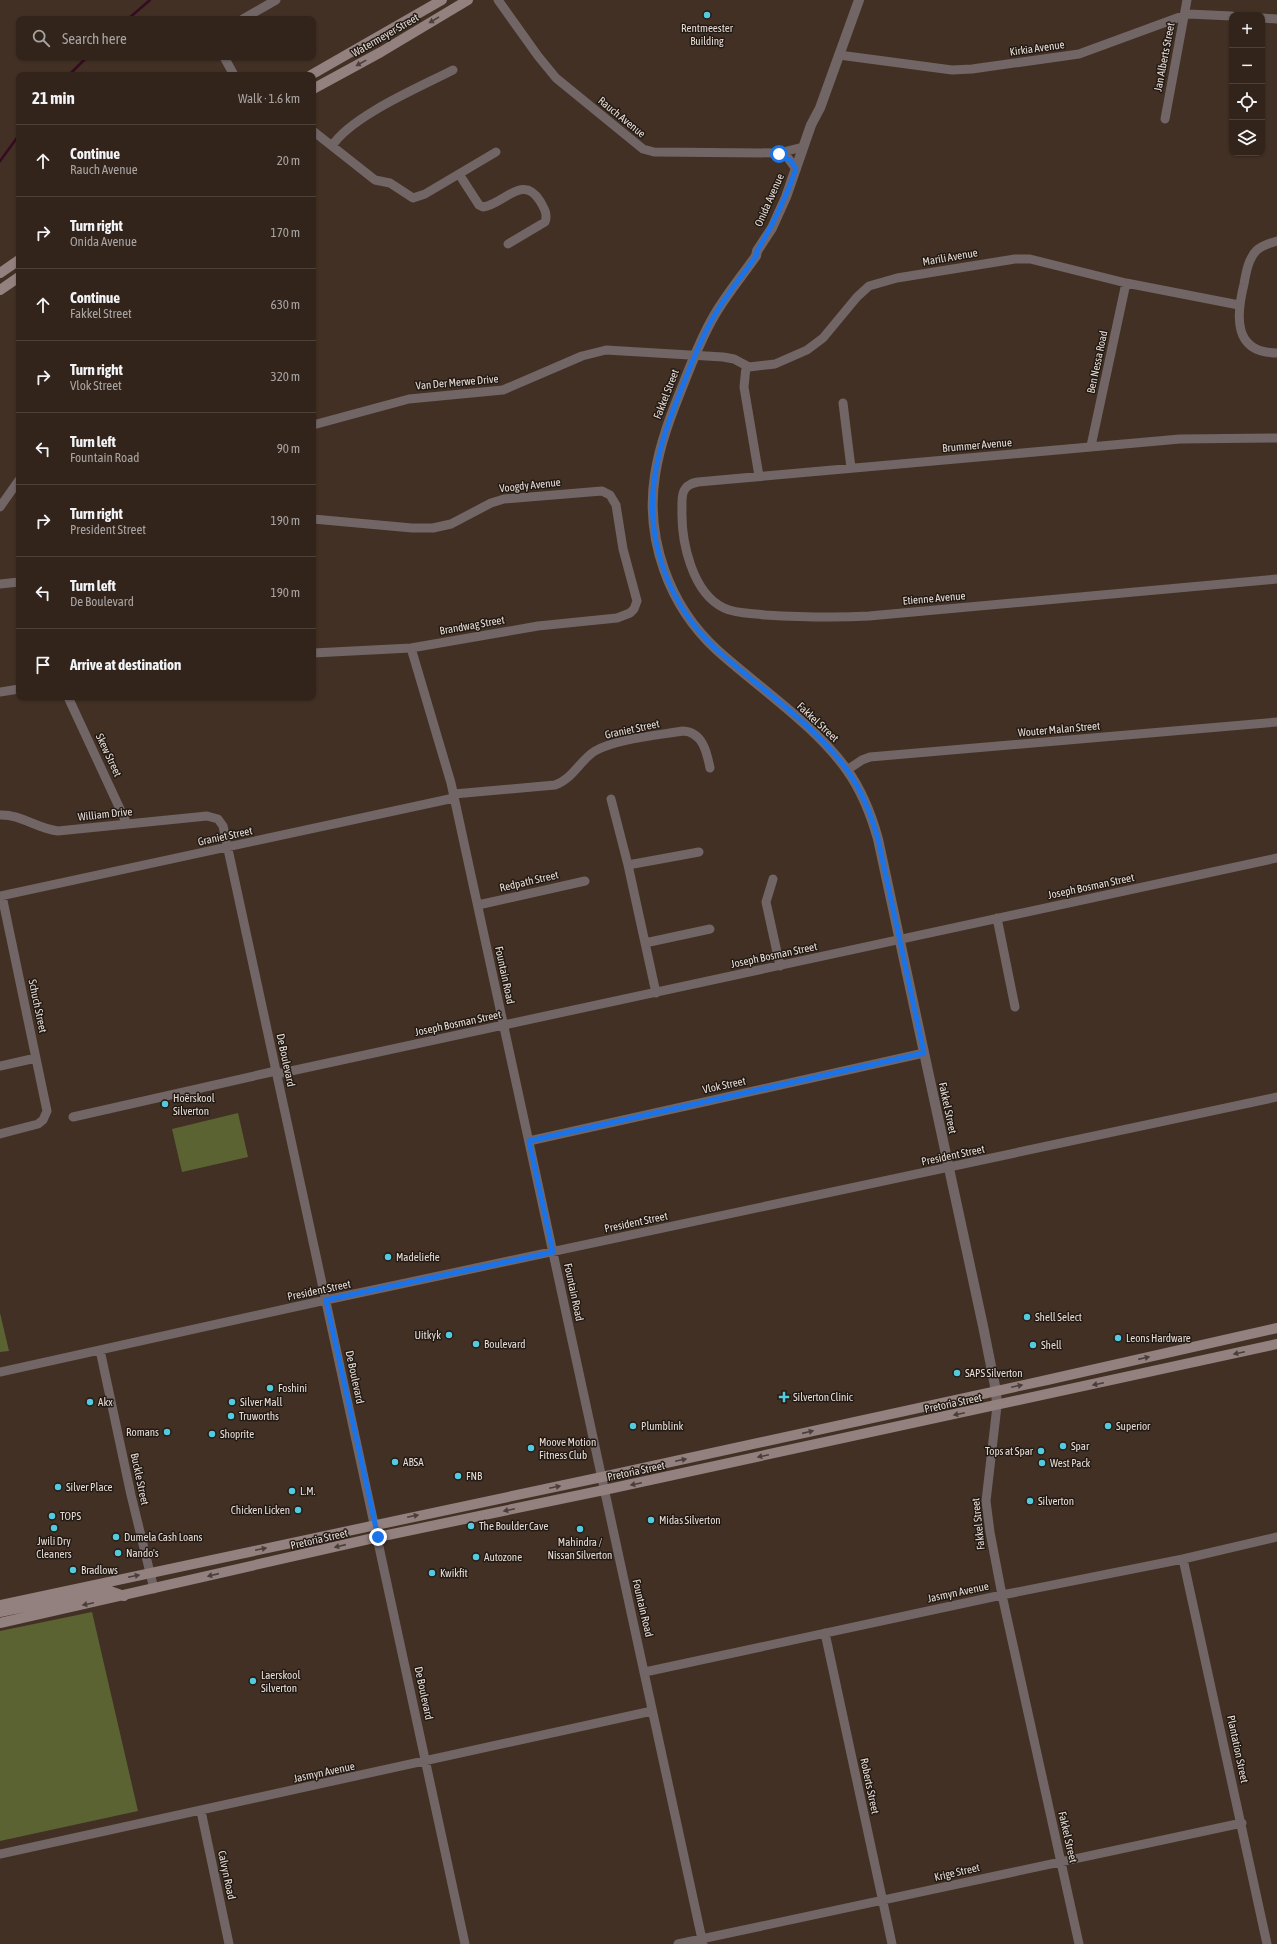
<!DOCTYPE html>
<html lang="en">
<head>
<meta charset="utf-8">
<style>
  :root { --surface:#32241b; --page:#3d3028; --text:#f1f3f6; --muted:#a8a4a3; --line:#4d413a }
  body { margin:0; font-family:"Asap Condensed",sans-serif; background:var(--page); color:var(--text) }
  .controls { position:absolute; right:12px; top:12px; display:grid; overflow:hidden; border-radius:8px; box-shadow:0 1px 3px #0004 }
  .controls button { width:36px; height:36px; display:grid; place-items:center; padding:0; border:0; border-bottom:1px solid var(--line); background:var(--surface); color:var(--text); font:20px sans-serif }
  .stop { position:absolute; width:12px; height:12px; margin:-9px; border:3px solid #1a73e8; border-radius:50%; background:#fff }
  .stop.end { background:#1a73e8; border-color:#fff; box-shadow:0 1px 4px #0008 }
  .list { margin:0; padding:0; list-style:none }
  h2 { display:flex; justify-content:space-between; align-items:center; height:52px; margin:0; padding:0 16px; font-size:17px }
  h2 small { font-size:13px; font-weight:400; color:var(--muted) }
  .list li { display:grid; grid-template-columns:26px 1fr auto; gap:12px; align-items:center; box-sizing:border-box; height:72px; padding:0 16px; border-top:1px solid var(--line) }
  .list b { display:block; font-size:15px; white-space:nowrap }
  .list p { margin:0; font-size:13px; white-space:nowrap; color:var(--muted) }
  .list em { font-size:13px; font-style:normal; color:var(--muted) }
  .icon { flex:none; width:22px; height:22px; fill:none; stroke:currentColor; stroke-width:2; stroke-linecap:round; stroke-linejoin:round }
  .map { position:relative; flex:none; width:1277px; height:1944px; overflow:hidden }
  .search { position:absolute; background:var(--surface); box-shadow:0 1px 3px #0004; left:16px; top:16px; width:300px; height:44px; display:flex; align-items:center; gap:10px; box-sizing:border-box; padding:0 14px; border-radius:8px; color:var(--muted); font-size:15px }
  .panel { position:absolute; background:var(--surface); box-shadow:0 1px 3px #0004; left:16px; top:72px; width:300px; height:628px; border-radius:8px }
  .map>svg:first-child { display:block }
  .green { fill:#5b6333 }
  .lines { fill:none; stroke-linecap:round; stroke-linejoin:round }
  .stream { stroke:#360b21; stroke-width:2.5 }
  .minor { stroke:#716565; stroke-width:9 }
  .tertiary { stroke:#716565; stroke-width:10 }
  .secondary { stroke:#93817f; stroke-width:10 }
  .oneway { fill:#4a3e39 }
  .route { stroke:#1a73e8; stroke-width:5 }
  .poi-dot { fill:#54cade; stroke:#221a14; stroke-width:1.5 }
  .labels { text-anchor:middle; dominant-baseline:central; stroke-width:3; stroke-linejoin:round; paint-order:stroke }
  .poi-label { font-size:11px; fill:#e8dcd5; stroke:#221a14; text-anchor:start }
  .street-label { font-size:11px; fill:#e8dcd5; stroke:#221a14 }
</style>
</head>
<body>
<div class="map">
<svg width="1277" height="1944" viewBox="0 0 1277 1944">
  <rect width="100%" height="100%" fill="#423024"/>
  <path class="green" d="M238 1113 248 1157 182 1172 172 1129Z
    M0 1313 9 1351 0 1352Z
    M92 1612 138 1811 0 1841V1631Z"/>
  <g class="lines">
    <path class="stream" d="M128 19 150 0
      M69 75 87 57
      M0 161 19 135"/>
    <path class="minor" d="M498 0 538 56 556 78 643 149 654 152 779 153 803 147
      M1262 18 1277 19
      M243 19 276 0
      M839 55 952 70 972 69 1079 54 1188 14 1232 16
      M224 57 234 75
      M1165 119 1187 0
      M313 131 375 180 390 183 413 198 425 194 496 152
      M332 146C351 116 420 87 453 70
      M779 153 788 158 796 169
      M459 174 479 205 483 207C504 204 523 173 540 201 544 208 548 214 545 222L508 244
      M1277 241C1270 243 1263 245 1257 250 1248 259 1246 273 1244 284 1236 316 1233 353 1277 353
      M746 367 744 387 759 476
      M843 403 851 468
      M313 425 409 399 503 390 582 356 606 350 723 357 734 359 749 367 775 364 807 350 823 338 857 297 869 286 897 278 1015 259H1030L1126 283 1239 305
      M1277 438 1180 439 698 482C693 483 688 484 685 489 681 494 682 503 682 509 681 541 692 593 724 608 736 614 752 613 765 615 800 617 834 618 869 616L1277 579
      M1091 446 1126 283
      M0 507 19 480
      M313 519 412 528H433L451 524 491 503 504 499 602 491 610 495 616 505 623 549 637 601 634 609 630 613 617 618 538 626 411 648 313 653
      M0 584 19 582
      M411 648 451 783 703 1944
      M0 692 19 689
      M68 697 127 824
      M847 770 862 760 870 757 1277 722
      M454 794 555 785C573 779 580 760 595 751 615 739 660 735 683 731 703 732 707 753 710 768
      M611 799 628 865 656 993
      M0 815C20 814 38 829 58 831L207 816 218 819 223 826 465 1944
      M628 865 699 852
      M773 879 766 902 780 966
      M0 896 454 798
      M478 905 585 881
      M997 918 1015 1007
      M645 943 710 929
      M0 1066 36 1058
      M277 1074 1277 858
      M73 1117 276 1071
      M0 1134 38 1124 43 1120 47 1111 2 896
      M529 1141 924 1053
      M100 1350 131 1495 154 1589
      M0 1372 326 1300 1277 1097
      M997 1406 986 1501 990 1532 1002 1595 1079 1944
      M1183 1559 1267 1944
      M825 1633 892 1944
      M645 1672 1002 1595 1183 1559 1277 1537
      M201 1811 229 1944
      M0 1854 652 1711
      M678 1944 1242 1823"/>
    <path class="tertiary" d="M859 0 820 108 811 125 786 197 772 228 757 251 756 256C742 276 726 295 714 316 701 338 692 362 683 385 671 415 660 443 655 475 645 539 669 606 717 650 758 687 815 725 847 770 862 791 871 814 878 839L983 1326 996 1391 997 1406"/>
    <path class="secondary" d="M311 75 442 0
      M313 89 381 52 468 0
      M0 273 19 260
      M0 290 19 277
      M0 1605 602 1477 1047 1380 1277 1328
      M0 1612 107 1590 124 1596
      M0 1623 378 1537 604 1490 1277 1344"/>
  </g>
  <defs><path id="oneway-solid" d="M-6-.8H1V-3.2L6.5 0L1 3.2V.8H-6Z"/></defs>
  <g class="oneway">
    <use href="#oneway-solid" transform="translate(434 20) rotate(149)"/>
    <use href="#oneway-solid" transform="translate(361 63) rotate(151)"/>
    <use href="#oneway-solid" transform="translate(1239 1353) rotate(168)"/>
    <use href="#oneway-solid" transform="translate(1144 1358) rotate(-13)"/>
    <use href="#oneway-solid" transform="translate(1098 1384) rotate(168)"/>
    <use href="#oneway-solid" transform="translate(1017 1386) rotate(-12)"/>
    <use href="#oneway-solid" transform="translate(959 1414) rotate(168)"/>
    <use href="#oneway-solid" transform="translate(808 1432) rotate(-13)"/>
    <use href="#oneway-solid" transform="translate(763 1456) rotate(168)"/>
    <use href="#oneway-solid" transform="translate(681 1460) rotate(-12)"/>
    <use href="#oneway-solid" transform="translate(636 1484) rotate(168)"/>
    <use href="#oneway-solid" transform="translate(555 1487) rotate(-12)"/>
    <use href="#oneway-solid" transform="translate(509 1510) rotate(168)"/>
    <use href="#oneway-solid" transform="translate(413 1516) rotate(-12)"/>
    <use href="#oneway-solid" transform="translate(340 1546) rotate(167)"/>
    <use href="#oneway-solid" transform="translate(261 1549) rotate(-12)"/>
    <use href="#oneway-solid" transform="translate(213 1575) rotate(167)"/>
    <use href="#oneway-solid" transform="translate(134 1576) rotate(-12)"/>
    <use href="#oneway-solid" transform="translate(88 1604) rotate(168)"/>
  </g>
  <g class="lines">
    <path class="route" d="M378 1537 326 1300 553 1252 529 1141 924 1053 878 839C871 814 862 791 847 770 815 725 758 687 717 650 669 606 644 539 655 475 660 443 671 415 683 385 692 362 701 338 714 316 726 295 742 276 756 256L757 251C774 223 785 200 796 169L791 161 779 154"/>
  </g>
  <g class="poi-dot">
    <circle cx="707" cy="15" r="4"/>
    <circle cx="165" cy="1104" r="4"/>
    <circle cx="388" cy="1257" r="4"/>
    <circle cx="1027" cy="1317" r="4"/>
    <circle cx="449" cy="1335" r="4"/>
    <circle cx="1118" cy="1338" r="4"/>
    <circle cx="476" cy="1344" r="4"/>
    <circle cx="1033" cy="1345" r="4"/>
    <circle cx="957" cy="1373" r="4"/>
    <circle cx="270" cy="1388" r="4"/>
    <path d="M782 1391h4v4h4v4h-4v4h-4v-4h-4v-4h4z"/>
    <circle cx="90" cy="1402" r="4"/>
    <circle cx="232" cy="1402" r="4"/>
    <circle cx="231" cy="1416" r="4"/>
    <circle cx="633" cy="1426" r="4"/>
    <circle cx="1108" cy="1426" r="4"/>
    <circle cx="167" cy="1432" r="4"/>
    <circle cx="212" cy="1434" r="4"/>
    <circle cx="1063" cy="1446" r="4"/>
    <circle cx="531" cy="1448" r="4"/>
    <circle cx="1041" cy="1451" r="4"/>
    <circle cx="395" cy="1462" r="4"/>
    <circle cx="1042" cy="1463" r="4"/>
    <circle cx="458" cy="1476" r="4"/>
    <circle cx="58" cy="1487" r="4"/>
    <circle cx="292" cy="1491" r="4"/>
    <circle cx="1030" cy="1501" r="4"/>
    <circle cx="298" cy="1510" r="4"/>
    <circle cx="52" cy="1516" r="4"/>
    <circle cx="651" cy="1520" r="4"/>
    <circle cx="471" cy="1526" r="4"/>
    <circle cx="54" cy="1528" r="4"/>
    <circle cx="580" cy="1529" r="4"/>
    <circle cx="116" cy="1537" r="4"/>
    <circle cx="118" cy="1553" r="4"/>
    <circle cx="476" cy="1557" r="4"/>
    <circle cx="73" cy="1570" r="4"/>
    <circle cx="432" cy="1573" r="4"/>
    <circle cx="253" cy="1681" r="4"/>
  </g>
  <g class="labels">
    <g class="poi-label">
      <text x="707" y="28" text-anchor="middle">Rentmeester<tspan x="707" dy="13">Building</tspan></text>
      <text x="173" y="1098">Hoërskool<tspan x="173" dy="13">Silverton</tspan></text>
      <text x="396" y="1257">Madeliefie</text>
      <text x="1035" y="1317">Shell Select</text>
      <text x="441" y="1335" text-anchor="end">Uitkyk</text>
      <text x="1126" y="1338">Leons Hardware</text>
      <text x="484" y="1344">Boulevard</text>
      <text x="1041" y="1345">Shell</text>
      <text x="965" y="1373">SAPS Silverton</text>
      <text x="278" y="1388">Foshini</text>
      <text x="793" y="1397">Silverton Clinic</text>
      <text x="98" y="1402">Akx</text>
      <text x="240" y="1402">Silver Mall</text>
      <text x="239" y="1416">Truworths</text>
      <text x="641" y="1426">Plumblink</text>
      <text x="1116" y="1426">Superior</text>
      <text x="159" y="1432" text-anchor="end">Romans</text>
      <text x="220" y="1434">Shoprite</text>
      <text x="539" y="1442">Moove Motion<tspan x="539" dy="13">Fitness Club</tspan></text>
      <text x="1071" y="1446">Spar</text>
      <text x="1033" y="1451" text-anchor="end">Tops at Spar</text>
      <text x="403" y="1462">ABSA</text>
      <text x="1050" y="1463">West Pack</text>
      <text x="466" y="1476">FNB</text>
      <text x="66" y="1487">Silver Place</text>
      <text x="300" y="1491">L.M.</text>
      <text x="1038" y="1501">Silverton</text>
      <text x="290" y="1510" text-anchor="end">Chicken Licken</text>
      <text x="60" y="1516">TOPS</text>
      <text x="659" y="1520">Midas Silverton</text>
      <text x="479" y="1526">The Boulder Cave</text>
      <text x="124" y="1537">Dumela Cash Loans</text>
      <text x="54" y="1541" text-anchor="middle">Jwili Dry<tspan x="54" dy="13">Cleaners</tspan></text>
      <text x="580" y="1542" text-anchor="middle">Mahindra /<tspan x="580" dy="13">Nissan Silverton</tspan></text>
      <text x="126" y="1553">Nando's</text>
      <text x="484" y="1557">Autozone</text>
      <text x="81" y="1570">Bradlows</text>
      <text x="440" y="1573">Kwikfit</text>
      <text x="261" y="1675">Laerskool<tspan x="261" dy="13">Silverton</tspan></text>
    </g>
    <g class="street-label">
      <text transform="translate(385 35) rotate(-30)">Watermeyer Street</text>
      <text transform="translate(1037 48) rotate(-8)">Kirkia Avenue</text>
      <text transform="translate(1164 57) rotate(-79)">Jan Alberts Street</text>
      <text transform="translate(622 117) rotate(39)">Rauch Avenue</text>
      <text transform="translate(769 200) rotate(-66)">Onida Avenue</text>
      <text transform="translate(950 257) rotate(-10)">Marili Avenue</text>
      <text transform="translate(1097 362) rotate(-78)">Ben Nessa Road</text>
      <text transform="translate(457 382) rotate(-5)">Van Der Merwe Drive</text>
      <text transform="translate(666 394) rotate(-69)">Fakkel Street</text>
      <text transform="translate(977 445) rotate(-5)">Brummer Avenue</text>
      <text transform="translate(530 485) rotate(-6)">Voogdy Avenue</text>
      <text transform="translate(934 598) rotate(-5)">Etienne Avenue</text>
      <text transform="translate(472 625) rotate(-10)">Brandwag Street</text>
      <text transform="translate(818 722) rotate(43)">Fakkel Street</text>
      <text transform="translate(632 729) rotate(-12)">Graniet Street</text>
      <text transform="translate(1059 729) rotate(-5)">Wouter Malan Street</text>
      <text transform="translate(109 755) rotate(65)">Skew Street</text>
      <text transform="translate(105 814) rotate(-6)">William Drive</text>
      <text transform="translate(225 836) rotate(-12)">Graniet Street</text>
      <text transform="translate(529 881) rotate(-13)">Redpath Street</text>
      <text transform="translate(1091 886) rotate(-12)">Joseph Bosman Street</text>
      <text transform="translate(774 955) rotate(-12)">Joseph Bosman Street</text>
      <text transform="translate(505 975) rotate(78)">Fountain Road</text>
      <text transform="translate(38 1006) rotate(78)">Schuch Street</text>
      <text transform="translate(458 1023) rotate(-12)">Joseph Bosman Street</text>
      <text transform="translate(286 1060) rotate(78)">De Boulevard</text>
      <text transform="translate(724 1085) rotate(-12)">Vlok Street</text>
      <text transform="translate(948 1108) rotate(78)">Fakkel Street</text>
      <text transform="translate(953 1155) rotate(-12)">President Street</text>
      <text transform="translate(636 1222) rotate(-12)">President Street</text>
      <text transform="translate(319 1290) rotate(-12)">President Street</text>
      <text transform="translate(574 1292) rotate(78)">Fountain Road</text>
      <text transform="translate(355 1377) rotate(78)">De Boulevard</text>
      <text transform="translate(953 1403) rotate(-12)">Pretoria Street</text>
      <text transform="translate(636 1471) rotate(-12)">Pretoria Street</text>
      <text transform="translate(140 1479) rotate(78)">Buckle Street</text>
      <text transform="translate(978 1524) rotate(-96)">Fakkel Street</text>
      <text transform="translate(319 1539) rotate(-13)">Pretoria Street</text>
      <text transform="translate(958 1592) rotate(-12)">Jasmyn Avenue</text>
      <text transform="translate(643 1608) rotate(77)">Fountain Road</text>
      <text transform="translate(424 1693) rotate(78)">De Boulevard</text>
      <text transform="translate(1238 1749) rotate(78)">Plantation Street</text>
      <text transform="translate(324 1772) rotate(-12)">Jasmyn Avenue</text>
      <text transform="translate(870 1786) rotate(78)">Roberts Street</text>
      <text transform="translate(1068 1837) rotate(77)">Fakkel Street</text>
      <text transform="translate(957 1872) rotate(-13)">Krige Street</text>
      <text transform="translate(227 1875) rotate(78)">Calvyn Road</text>
    </g>
  </g>
</svg>
<div class="controls">
<button>+</button>
<button>−</button>
<button><svg class="icon" aria-label="locate" viewBox="0 0 24 24"><circle cx="12" cy="12" r="6"/><path d="M12 2v4M12 18v4M2 12h4M18 12h4"/></svg></button>
<button><svg class="icon" aria-label="layers" viewBox="0 0 24 24"><path d="M12 4l9 5-9 5-9-5zM3 14l9 5 9-5"/></svg></button>
</div>
<div class="stop" style="left:779px;top:154px"></div>
<div class="stop end" style="left:378px;top:1537px"></div>
<div class="search"><svg class="icon" aria-label="search" viewBox="0 0 24 24"><circle cx="10" cy="10" r="6"/><path d="M15 15l6 6"/></svg>Search here</div>
<section class="panel">
<h2>21 min<small>Walk · 1.6 km</small></h2>
<ul class="list">
<li><svg class="icon" aria-label="ahead" viewBox="0 0 24 24"><path d="M12 20V5M6 11l6-6 6 6"/></svg><div><b>Continue</b><p>Rauch Avenue</p></div><em>20 m</em></li>
<li><svg class="icon" aria-label="right" viewBox="0 0 24 24"><path d="M7 20v-9h11M14 6l5 5-5 5"/></svg><div><b>Turn right</b><p>Onida Avenue</p></div><em>170 m</em></li>
<li><svg class="icon" aria-label="ahead" viewBox="0 0 24 24"><path d="M12 20V5M6 11l6-6 6 6"/></svg><div><b>Continue</b><p>Fakkel Street</p></div><em>630 m</em></li>
<li><svg class="icon" aria-label="right" viewBox="0 0 24 24"><path d="M7 20v-9h11M14 6l5 5-5 5"/></svg><div><b>Turn right</b><p>Vlok Street</p></div><em>320 m</em></li>
<li><svg class="icon" aria-label="left" viewBox="0 0 24 24"><path d="M17 20v-9H6M10 6l-5 5 5 5"/></svg><div><b>Turn left</b><p>Fountain Road</p></div><em>90 m</em></li>
<li><svg class="icon" aria-label="right" viewBox="0 0 24 24"><path d="M7 20v-9h11M14 6l5 5-5 5"/></svg><div><b>Turn right</b><p>President Street</p></div><em>190 m</em></li>
<li><svg class="icon" aria-label="left" viewBox="0 0 24 24"><path d="M17 20v-9H6M10 6l-5 5 5 5"/></svg><div><b>Turn left</b><p>De Boulevard</p></div><em>190 m</em></li>
<li><svg class="icon" aria-label="arrive" viewBox="0 0 24 24"><path d="M6 21V4h12l-3 4 3 4H6"/></svg><div><b>Arrive at destination</b></div></li>
</ul>
</section>
</div>
</body>
</html>
